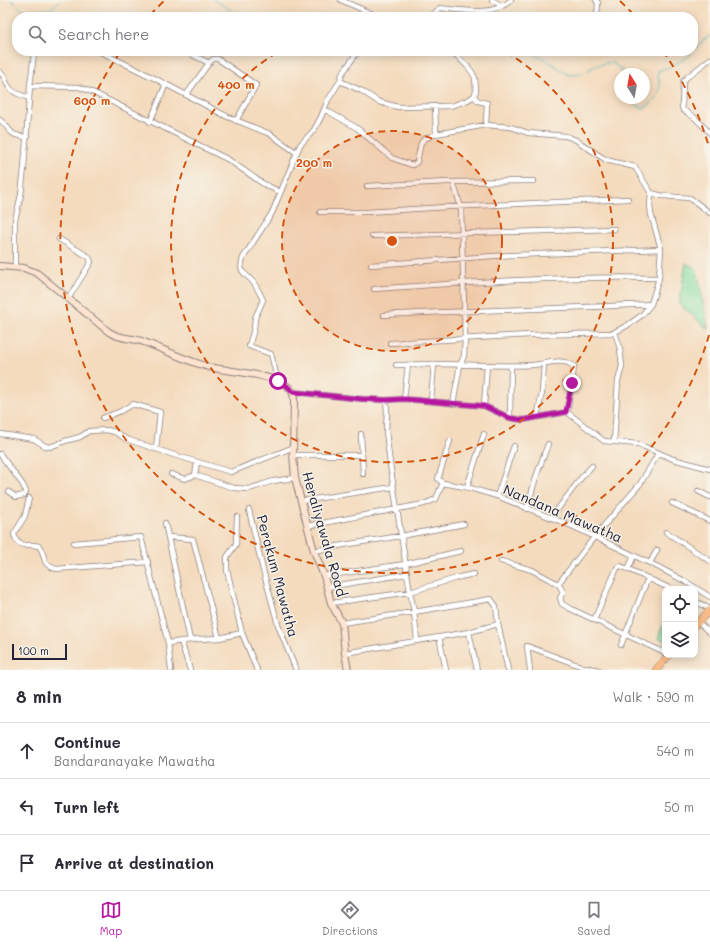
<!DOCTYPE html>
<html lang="en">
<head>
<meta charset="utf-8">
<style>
  :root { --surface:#fff; --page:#f2f2f3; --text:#2b2b33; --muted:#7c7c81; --line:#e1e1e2; --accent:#b5179e }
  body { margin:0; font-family:Mali,sans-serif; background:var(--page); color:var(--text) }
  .controls { position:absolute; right:12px; bottom:12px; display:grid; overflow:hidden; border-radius:8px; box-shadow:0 2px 10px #0003 }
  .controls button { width:36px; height:36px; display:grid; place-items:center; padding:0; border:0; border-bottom:1px solid var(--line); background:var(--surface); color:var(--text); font:20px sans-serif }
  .compass { position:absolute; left:614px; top:68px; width:36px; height:36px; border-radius:50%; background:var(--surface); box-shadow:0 2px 10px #0003; rotate:349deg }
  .scale { position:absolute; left:12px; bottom:10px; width:55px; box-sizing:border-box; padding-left:4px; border:2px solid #22223b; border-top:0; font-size:11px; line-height:14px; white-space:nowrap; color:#22223b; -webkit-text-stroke:3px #f7f3e8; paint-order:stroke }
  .stop { position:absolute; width:12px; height:12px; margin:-9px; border:3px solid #b5179e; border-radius:50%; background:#fff }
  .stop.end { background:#b5179e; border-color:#fff; box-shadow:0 1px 4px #0008 }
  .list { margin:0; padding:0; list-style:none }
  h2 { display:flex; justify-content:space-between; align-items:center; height:52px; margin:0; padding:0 16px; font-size:17px }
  h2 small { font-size:13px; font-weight:400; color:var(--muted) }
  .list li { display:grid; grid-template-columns:26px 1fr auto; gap:12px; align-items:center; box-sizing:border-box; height:56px; padding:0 16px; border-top:1px solid var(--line) }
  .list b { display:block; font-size:15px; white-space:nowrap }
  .list p { margin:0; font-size:13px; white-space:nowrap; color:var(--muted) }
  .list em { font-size:13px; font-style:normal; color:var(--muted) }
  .icon { flex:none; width:22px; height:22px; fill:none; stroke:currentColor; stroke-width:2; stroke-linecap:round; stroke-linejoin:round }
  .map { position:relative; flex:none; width:710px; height:670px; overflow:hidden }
  .search { position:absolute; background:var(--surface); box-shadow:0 2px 10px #0003; left:12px; right:12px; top:12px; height:44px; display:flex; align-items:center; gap:10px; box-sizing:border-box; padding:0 14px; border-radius:16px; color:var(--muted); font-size:15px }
  .sheet { height:220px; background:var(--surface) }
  nav { display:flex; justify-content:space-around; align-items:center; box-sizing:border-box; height:56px; border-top:1px solid var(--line); background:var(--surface); font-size:11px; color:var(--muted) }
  nav a { display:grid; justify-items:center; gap:2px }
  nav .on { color:var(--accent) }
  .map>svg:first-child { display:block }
  .green { fill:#86dda1; stroke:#54806e }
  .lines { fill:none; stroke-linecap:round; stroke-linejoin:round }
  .stream { stroke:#44b4ba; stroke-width:1 }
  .street-casing { stroke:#8b7e7c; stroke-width:6 }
  .secondary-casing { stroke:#8b7e7c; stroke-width:8 }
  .primary-casing { stroke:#8b7e7c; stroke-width:8 }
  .street { stroke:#fff; stroke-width:4.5 }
  .secondary { stroke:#fde4d0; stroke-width:6 }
  .primary { stroke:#f9bc89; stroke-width:7 }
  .route { stroke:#b5179e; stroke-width:5 }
  .ring { fill:none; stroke:#d45411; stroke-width:2; stroke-dasharray:7 5 }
  .labels { text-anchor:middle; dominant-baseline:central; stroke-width:3; stroke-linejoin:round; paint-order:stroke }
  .street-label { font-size:14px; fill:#22223b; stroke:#f7f3e8 }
  .centre { fill:#d45411; stroke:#f7f3e8; stroke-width:2 }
  .ring-label { font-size:12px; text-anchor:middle; font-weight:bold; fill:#d45411; stroke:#f7f3e8; stroke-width:3; stroke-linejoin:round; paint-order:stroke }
</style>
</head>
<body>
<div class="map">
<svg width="710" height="670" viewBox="0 0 710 670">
  <rect width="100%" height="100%" fill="#f7f3e8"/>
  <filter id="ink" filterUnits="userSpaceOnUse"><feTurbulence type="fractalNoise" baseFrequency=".025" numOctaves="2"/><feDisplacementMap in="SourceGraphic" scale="8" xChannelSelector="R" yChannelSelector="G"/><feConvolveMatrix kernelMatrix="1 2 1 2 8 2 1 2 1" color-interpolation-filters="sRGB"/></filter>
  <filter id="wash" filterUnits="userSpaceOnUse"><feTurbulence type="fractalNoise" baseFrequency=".012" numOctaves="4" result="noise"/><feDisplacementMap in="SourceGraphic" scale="16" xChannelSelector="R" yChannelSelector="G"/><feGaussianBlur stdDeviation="0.9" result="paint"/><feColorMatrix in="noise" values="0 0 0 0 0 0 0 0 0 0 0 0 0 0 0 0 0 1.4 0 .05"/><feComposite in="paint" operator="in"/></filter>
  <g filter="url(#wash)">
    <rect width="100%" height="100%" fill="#f4dbbe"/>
    <path class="green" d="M686 263 697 269 708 329 679 304Z
      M665 619V641L658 638Z"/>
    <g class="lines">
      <path class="stream" d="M11 0 23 10H50L59 0
        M214 0 243 17
        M319 17 323 15 331 17
        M411 51 422 52 424 51
        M522 51 529 52 545 59 569 75 582 74 595 66 611 62 621 69 622 74
        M630 98 637 105 643 108C652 104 660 98 660 86 660 80 657 79 658 71 671 66 681 63 692 53 699 47 701 40 710 36"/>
    </g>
  </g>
  <g filter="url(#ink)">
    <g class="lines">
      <defs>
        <path id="street" d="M341 0 379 17
          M492 0 502 6
          M596 0 598 3 597 17
          M430 17 440 8C461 10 494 17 511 0
          M99 51 154 78 228 117 270 134 297 153
          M185 51 209 63 213 59H218L256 85 236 121
          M710 59 686 78 683 82 682 107 683 110 694 117 710 133
          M0 72C6 77 5 81 9 87 12 92 20 95 26 97
          M340 81 362 91 379 102 398 107 451 106 468 100 474 96 476 91 475 78 472 72 468 67 452 51
          M30 86 34 53 35 51
          M186 95 209 63
          M474 96 478 101 487 103 486 125
          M435 106 436 134
          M324 109 357 128 392 158 409 164 413 165 417 162 421 143 424 139 429 137 436 134 486 125 511 127 528 133 566 136 576 140 606 160 635 167 651 193 650 205 651 214 661 249 659 278 651 304 642 315 628 325 613 333 530 335 390 343
          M0 120C14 131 6 135 27 137
          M150 122 166 84
          M367 186 448 182 534 181
          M651 193 663 196 690 198 710 213
          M320 212H367L447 207 628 199
          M372 236 614 229
          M59 239 89 257 91 262 68 299
          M371 265 493 256 661 249
          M15 267V220L21 195 24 168 30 86 79 87 92 92 229 160 262 183 280 192
          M374 289C469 282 564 276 659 278
          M384 315C473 310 562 309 651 304
          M396 365C409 365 421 364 433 364 466 364 499 367 532 365 547 364 561 357 574 366L572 383 567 412
          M285 384 276 374 271 354 249 346 254 329 255 318 263 300C260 294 257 287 253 282 245 272 238 274 243 258L272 213 300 145 314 130 321 117 328 100 340 81 342 74 358 51
          M293 392 362 399 386 400 404 399 484 406 510 418 523 420 567 412 604 441 638 444 673 459 710 469
          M404 399 408 365
          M386 400 387 411 386 431 390 464 410 592 414 612 417 640
          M431 401 434 364
          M453 404 460 365 464 356 465 338 461 207 453 182
          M484 406 487 365
          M537 417 542 393 544 364
          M103 418 121 411 133 404 160 412 156 449
          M510 418 511 366
          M0 434 34 439 45 446 50 447 65 441 80 437 89 431 107 430 115 432 126 439 174 455 231 472 294 447
          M361 434 363 474
          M450 441 438 479 443 483 470 488 497 496 572 526 658 567 688 583 710 597
          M614 442 618 381 622 366 620 349 615 332
          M0 454 23 485 26 492 24 495 16 497 9 492
          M658 454 640 484 595 536 558 584 561 588 563 592 560 598 562 604 569 608 665 653
          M293 455H362
          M171 474 185 479 195 475 234 488 249 489 273 481 295 478
          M195 475 197 462
          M467 487 484 434
          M698 491 710 497
          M497 496 514 446
          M29 498 25 516 14 534C18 550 27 543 39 546 48 558 39 563 56 569L148 562
          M301 501 393 487
          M672 503 710 521
          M527 509 536 477 548 444
          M249 510 263 570 279 628 296 670
          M237 517 236 544 227 557V570L242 633 257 670
          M551 518 581 478 592 466
          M165 523 190 640
          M307 526 424 504 436 499 443 483
          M666 532 710 561
          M168 537 193 539 219 638 242 633
          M74 543 141 537 168 643 171 670
          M314 551 343 545 401 536 464 524
          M501 561 532 570 558 584
          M650 563 657 550
          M628 569 634 556
          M324 576 405 564 461 551
          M327 587 407 574
          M695 601 710 609
          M331 603 410 592 460 577 474 574
          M594 620 617 568 620 566 628 569 671 589
          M698 622 710 633
          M342 623 414 612 491 599 496 606 498 624
          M469 632 477 670
          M439 637 446 670
          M181 641 190 670
          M168 643 199 639 219 638
          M621 645 648 578
          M345 653 469 632 498 624 508 670
          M530 670 527 646 583 667 599 670"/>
        <path id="secondary" d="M0 266 24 268 37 273 109 332C122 340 130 337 144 342 166 350 186 361 209 367 233 372 264 373 286 385 292 389 294 394 294 400L293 455 295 478 314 551 324 576 331 603 342 623 345 653 348 670"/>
        <path id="primary" d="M695 625 710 610
          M656 670 669 655"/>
      </defs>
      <use href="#street" class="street-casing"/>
      <use href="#secondary" class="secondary-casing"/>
      <use href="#primary" class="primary-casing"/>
      <use href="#street" class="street"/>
      <use href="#secondary" class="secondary"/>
      <use href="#primary" class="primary"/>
    </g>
  </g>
  <g class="lines" filter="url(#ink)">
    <path class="route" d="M278 381 287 386 293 392 362 399 386 400 404 399 484 406 510 418 523 420 566 412 572 383"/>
  </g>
  <circle cx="392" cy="241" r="110" fill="#d45411" fill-opacity=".12"/>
  <g class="ring">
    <circle cx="392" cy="241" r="110"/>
    <path d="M506 52A221 221 0 1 1 278 52"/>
    <path d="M709 335A331 331 0 1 1 121 51M150 15A331 331 0 0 1 164 1M620 1A331 331 0 0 1 634 15M663 51A331 331 0 0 1 709 147"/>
  </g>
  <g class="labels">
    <g class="street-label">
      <text transform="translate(563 513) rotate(23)">Nandana Mawatha</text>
      <text transform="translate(325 534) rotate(74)">Heraliyawala Road</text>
      <text transform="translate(278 576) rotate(75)">Perakum Mawatha</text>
    </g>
  </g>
  <circle cx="392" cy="241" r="6" class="centre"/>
  <g class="ring-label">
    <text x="236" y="89">400 m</text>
    <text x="92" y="105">600 m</text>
    <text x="314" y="167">200 m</text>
  </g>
</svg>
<div class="controls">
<button><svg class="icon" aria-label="locate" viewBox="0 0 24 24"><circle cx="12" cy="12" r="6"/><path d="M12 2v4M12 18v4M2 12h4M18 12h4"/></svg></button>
<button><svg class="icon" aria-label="layers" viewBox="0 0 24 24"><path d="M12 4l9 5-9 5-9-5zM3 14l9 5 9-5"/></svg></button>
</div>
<svg class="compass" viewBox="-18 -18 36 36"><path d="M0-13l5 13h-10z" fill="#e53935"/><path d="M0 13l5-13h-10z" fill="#7c7c81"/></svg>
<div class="scale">100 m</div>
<div class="stop" style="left:278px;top:381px"></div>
<div class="stop end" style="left:572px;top:383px"></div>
<div class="search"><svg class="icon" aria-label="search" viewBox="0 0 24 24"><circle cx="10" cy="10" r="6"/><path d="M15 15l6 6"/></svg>Search here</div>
</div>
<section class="sheet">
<h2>8 min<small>Walk · 590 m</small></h2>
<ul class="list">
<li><svg class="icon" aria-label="ahead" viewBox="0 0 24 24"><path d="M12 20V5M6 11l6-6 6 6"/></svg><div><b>Continue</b><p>Bandaranayake Mawatha</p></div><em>540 m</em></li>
<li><svg class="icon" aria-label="left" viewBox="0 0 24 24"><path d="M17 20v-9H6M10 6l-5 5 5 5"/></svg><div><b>Turn left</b></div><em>50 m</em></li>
<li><svg class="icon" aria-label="arrive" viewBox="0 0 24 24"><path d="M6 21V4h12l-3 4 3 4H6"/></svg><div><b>Arrive at destination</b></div></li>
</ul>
</section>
<nav>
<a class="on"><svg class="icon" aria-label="map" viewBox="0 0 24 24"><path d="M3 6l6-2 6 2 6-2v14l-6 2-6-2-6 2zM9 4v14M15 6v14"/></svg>Map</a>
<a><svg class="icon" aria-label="directions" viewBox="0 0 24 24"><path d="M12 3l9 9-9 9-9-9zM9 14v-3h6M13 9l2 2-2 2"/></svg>Directions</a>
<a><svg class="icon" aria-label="saved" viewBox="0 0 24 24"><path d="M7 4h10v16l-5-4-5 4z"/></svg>Saved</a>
</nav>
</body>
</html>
